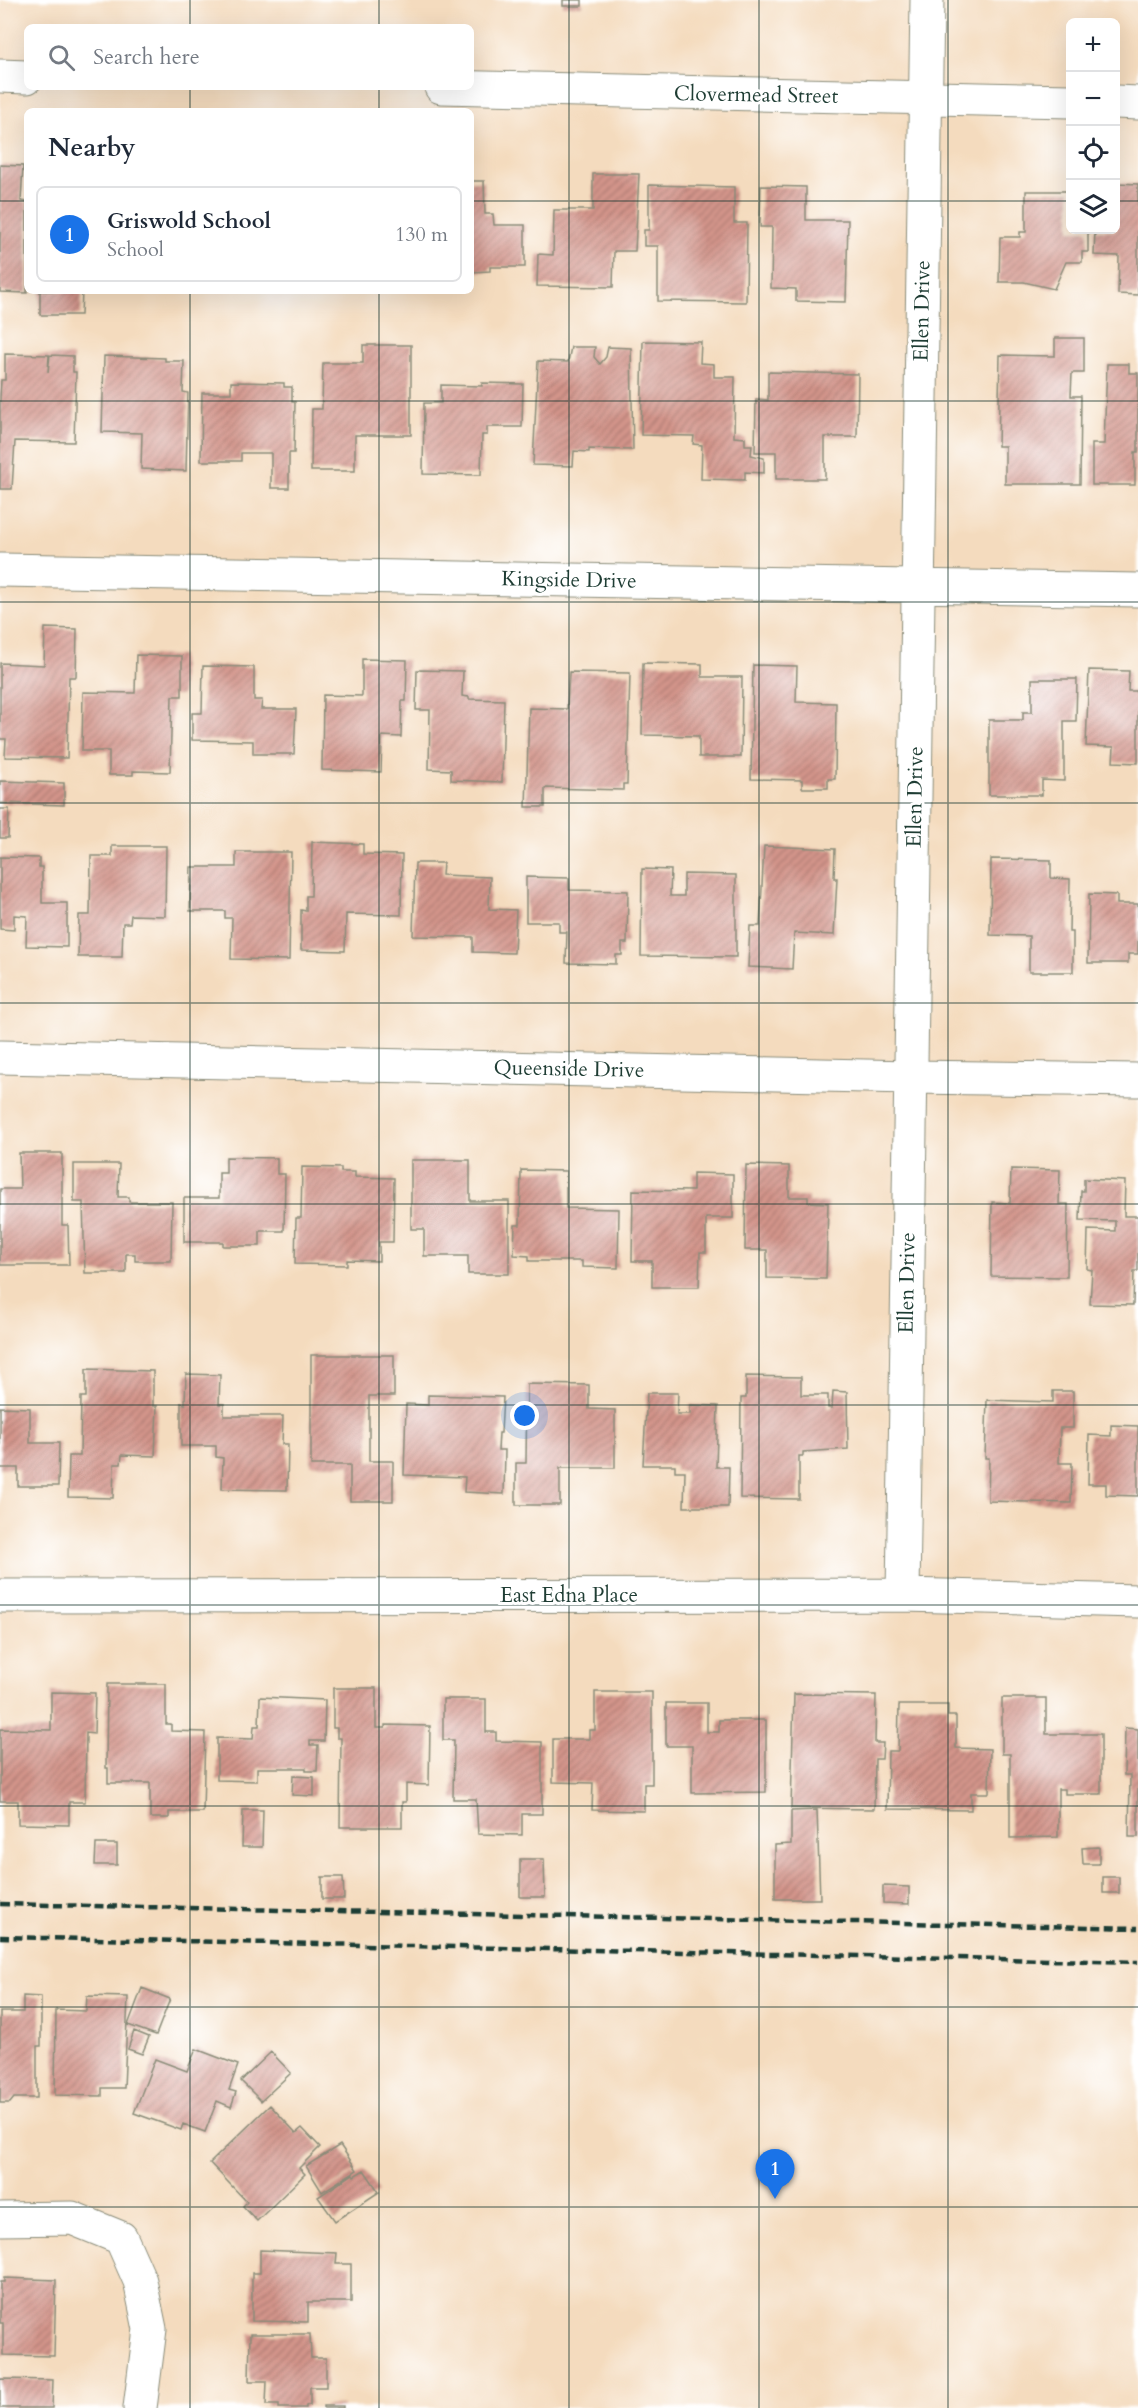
<!DOCTYPE html>
<html lang="en">
<head>
<meta charset="utf-8">
<style>
  :root { --surface:#fff; --page:#f2f2f3; --text:#1f2937; --muted:#747a83; --line:#e0e1e3; --accent:#1a73e8 }
  body { margin:0; font-family:Cardo,serif; background:var(--page); color:var(--text) }
  .controls { position:absolute; right:18px; top:18px; display:grid; overflow:hidden; border-radius:9px; box-shadow:0 6px 24px #0002 }
  .controls button { width:54px; height:54px; display:grid; place-items:center; padding:0; border:0; border-bottom:2px solid var(--line); background:var(--surface); color:var(--text); font:30px sans-serif }
  .you { position:absolute; left:525px; top:1416px; width:21px; height:21px; margin:-15px; border:4px solid #fff; border-radius:50%; background:#1a73e8; box-shadow:0 0 0 9px #1a73e833 }
  .badge { display:grid; place-items:center; width:39px; height:39px; border-radius:50%; background:var(--accent); color:#fff; font-size:20px; font-weight:700 }
  .pin { position:absolute; translate:-50% -50px; filter:drop-shadow(0 2px 3px #0008) }
  .pin::after { content:''; position:absolute; top:32px; width:21px; height:18px; background:inherit; clip-path:polygon(0 0,100% 0,50% 100%) }
  .list { margin:0; padding:0; list-style:none }
  h2 { display:flex; justify-content:space-between; align-items:center; height:78px; margin:0; padding:0 24px; font-size:26px }
  h2 small { font-size:20px; font-weight:400; color:var(--muted) }
  .list li { display:grid; grid-template-columns:39px 1fr auto; gap:18px; align-items:center; box-sizing:border-box; height:96px; margin:0 12px 12px; padding:0 12px; border:2px solid var(--line); border-radius:9px }
  .list b { display:block; font-size:22px; white-space:nowrap }
  .list p { margin:0; font-size:20px; white-space:nowrap; color:var(--muted) }
  .list em { font-size:20px; font-style:normal; color:var(--muted) }
  .icon { flex:none; width:33px; height:33px; fill:none; stroke:currentColor; stroke-width:2; stroke-linecap:round; stroke-linejoin:round }
  .map { position:relative; flex:none; width:1138px; height:2408px; overflow:hidden }
  .search { position:absolute; background:var(--surface); box-shadow:0 6px 24px #0002; left:24px; top:24px; width:450px; height:66px; display:flex; align-items:center; gap:15px; box-sizing:border-box; padding:0 21px; border-radius:9px; color:var(--muted); font-size:22px }
  .panel { position:absolute; background:var(--surface); box-shadow:0 6px 24px #0002; left:24px; top:108px; width:450px; height:186px; border-radius:9px }
  .map>svg:first-child { display:block }
  .building { fill:url(#building-hatch) }
  .lines { fill:none; stroke-linecap:round; stroke-linejoin:round }
  .street-casing { stroke:#8a8c79; stroke-width:35 }
  .street { stroke:#fff; stroke-width:33 }
  .rail { stroke:#1f3d34; stroke-width:4.5; stroke-dasharray:9 4.5; stroke-linecap:butt }
  .grid { fill:none; stroke:#1f3d34; stroke-width:1.5; stroke-opacity:0.55 }
  .labels { text-anchor:middle; dominant-baseline:central; stroke-width:6; stroke-linejoin:round; paint-order:stroke }
  .street-label { font-size:21px; fill:#1f3d34; stroke:#fff }
</style>
</head>
<body>
<div class="map">
<svg width="1138" height="2408" viewBox="0 0 1138 2408">
  <defs>
    <pattern id="building-hatch" width="6" height="6" patternUnits="userSpaceOnUse" patternTransform="scale(1.5)"><rect width="6" height="6" fill="#d3948a"/><path d="M-1 1l2-2M0 6l6-6M5 7l2-2" fill="none" stroke="#ab7a72"/></pattern>
  </defs>
  <rect width="100%" height="100%" fill="#fff"/>
  <filter id="ink" filterUnits="userSpaceOnUse"><feTurbulence type="fractalNoise" baseFrequency=".0167" numOctaves="2"/><feDisplacementMap in="SourceGraphic" scale="12" xChannelSelector="R" yChannelSelector="G"/><feConvolveMatrix kernelMatrix="1 2 1 2 8 2 1 2 1" color-interpolation-filters="sRGB"/></filter>
  <filter id="wash" filterUnits="userSpaceOnUse"><feTurbulence type="fractalNoise" baseFrequency=".008" numOctaves="4" result="noise"/><feDisplacementMap in="SourceGraphic" scale="24" xChannelSelector="R" yChannelSelector="G"/><feGaussianBlur stdDeviation="1.35" result="paint"/><feColorMatrix in="noise" values="0 0 0 0 0 0 0 0 0 0 0 0 0 0 0 0 0 1.4 0 .05"/><feComposite in="paint" operator="in"/></filter>
  <g filter="url(#wash)">
    <rect width="100%" height="100%" fill="#f4dbbe"/>
    <g id="blocks">
      <path class="building" d="M563 0H582V6H563Z
        M0 165 23 166 21 201 27 202V293L0 292Z
        M593 174H639L635 251H614L613 287 537 286 538 254 553 255 554 210H593Z
        M471 181H484L485 214H493L494 225H525V267H490V271L471 272Z
        M1116 183 1138 184V295L1118 294 1119 256 1094 255 1095 230H1116Z
        M649 185 734 187V223H747L746 302 658 301V246H644V230H649Z
        M761 186 806 187V220H848L846 302 796 301V289L771 288 772 227H760Z
        M1026 191H1070V230H1088V252H1082V262H1066L1054 289 1024 282H999L1000 237H1020V232H1026Z
        M40 291H82L81 315H40Z
        M1055 338H1084V373H1072L1071 396H1081L1080 484H1005V446H998L1000 355 1055 356Z
        M643 341 701 342 700 363 714 364V377H735L734 437 745 438V445H752L751 455 764 458V473L745 472V480L701 479 702 445 693 444 694 436 641 435Z
        M363 345H411V435H355V471H311L312 409H322L323 363H363Z
        M571 347H595L594 357 600 364 606 357 608 347 631 348 633 450 589 449V452L574 451 573 466 533 465 538 361 568 362Z
        M5 354 49 355 48 372 50 355 73 356V372H76L74 442 15 441 12 489H0V397L1 380H5Z
        M104 356 165 358V361H184L183 392 188 393 186 471 141 469 142 433 102 432Z
        M1107 364H1129V373H1138V452H1135V485H1092V444H1104Z
        M768 372 858 374 857 437H825V479H776V452H755L756 399 768 400Z
        M231 382 284 383V387H292V402H295L294 453H289V488H271V453H241V461H201L202 393H231Z
        M482 383 523 384 522 427H487V435H482L481 475 423 474 424 403H441V385L482 386Z
        M45 628 77 629 76 677H69L67 758 5 757 6 739H0V663L44 665Z
        M136 655 182 656V696H172L170 772 133 771V775H109V751H82L83 692 135 693Z
        M362 659 407 660 406 701H402L401 737 382 736 381 772 322 770 323 695 362 696Z
        M643 663 702 664V677H742L741 757H699V736L642 735Z
        M753 665 797 666 796 702 836 703 835 779H828V788H802V780L751 779Z
        M203 666 254 667V700H262L261 709H296L294 754H253V741L192 740V713H202Z
        M417 670 463 671 462 696 469 697V699L504 700 502 782 451 780V770L429 769 430 710H416Z
        M1089 670 1129 671 1128 691H1138V763L1113 762 1114 747 1086 746Z
        M569 672 630 673 627 784H623V790L545 788V807H526L529 708 567 709Z
        M1032 679H1077L1076 721H1064V781L1042 780V795H989V720H1023V712H1032Z
        M0 781 64 783V805L0 803Z
        M0 809H9L8 838H0Z
        M312 842 363 844V854L402 855 401 915 346 914 345 951 301 950V910L306 911V896H311Z
        M112 846H166L165 916 131 915 130 923H123L122 957H78L79 915H90L91 856H112Z
        M764 846 835 849 834 878H837L834 935 794 933 792 969 748 967 750 926H760Z
        M236 852H291L289 960 231 959 232 918H225V911H190L191 867H236Z
        M0 857 39 858V867H42V903H67V947L26 946 27 916 14 915V930L0 929Z
        M991 859 1051 860V878L1070 879 1069 932H1073V972H1029V936L990 935Z
        M415 863H443L442 875 490 877 489 909 516 910 514 953 473 952V937L413 936Z
        M642 869 671 870 670 896H684V874L736 875V957L641 956Z
        M526 877 569 878V890L628 891 627 943H622V955H616V964L566 963 567 932H559V922H526Z
        M1089 894 1117 895V904H1138V954H1128V963H1088Z
        M19 1153H62V1225H68L69 1265H0V1189H20Z
        M226 1157 277 1158V1174H285L284 1231H260V1246H223V1242H184V1198H219V1173H226Z
        M411 1160H470V1201H509V1274H468V1256H424V1229H411Z
        M74 1164H119L118 1197H129V1202H172L171 1261H135V1254H126V1273H85L83 1202H74Z
        M746 1165 789 1166V1197H808V1202L828 1203 826 1279 767 1278V1250H745Z
        M302 1167 341 1168V1172H355V1177L394 1178 393 1242H379V1261L347 1260V1265L295 1264 296 1218H301Z
        M1011 1169 1060 1170 1059 1204H1068L1067 1277 991 1276 992 1202 1010 1203Z
        M521 1170 566 1171V1208L619 1209 618 1268 582 1267V1261H529V1256L514 1255 515 1225H520Z
        M693 1173 733 1174V1218H706V1252H700L699 1287H652V1261H632L633 1190 693 1191Z
        M1084 1179 1125 1181 1124 1216H1138V1271H1134L1133 1305 1090 1304 1092 1270 1087 1269 1088 1230 1115 1231V1221L1080 1220 1081 1191H1084Z
        M311 1355H394V1396H369V1461H393V1501H350V1465H311Z
        M86 1369 153 1371V1406H157L155 1456 122 1455 121 1464H114L113 1498 68 1497 69 1456H80L81 1397H86Z
        M186 1374 220 1375 219 1404H224V1416H283L282 1444H288L287 1490 222 1489 223 1458 216 1457V1446H181V1403L185 1404Z
        M746 1376 801 1377V1395H828V1408H832L833 1391 847 1392 848 1449 803 1452V1456H799V1499L740 1498 741 1398H746Z
        M527 1384 589 1385V1409L615 1410V1468H560V1505H516V1463H526Z
        M1053 1391H1073V1428H1060L1059 1463H1072L1071 1503 988 1501 989 1458H985L987 1400 1053 1402Z
        M647 1393H678L677 1414H690V1405L718 1406 716 1467H729L728 1507H684L685 1471H675V1465H643Z
        M428 1395 503 1397 501 1433H499L498 1450H505L504 1494 464 1492 465 1477 404 1475 406 1404 428 1405Z
        M0 1407 30 1408V1443H59L58 1486H18V1468H0Z
        M1111 1425 1138 1426V1496L1106 1495V1484H1088L1089 1435 1111 1436Z
        M107 1684H166V1724H171V1731L205 1732 203 1812H169V1818H150V1783H108V1768H106Z
        M333 1688H376V1728H385V1725L430 1726 429 1785 406 1784V1802H402V1827H340L341 1738H337V1728H333Z
        M51 1692 95 1693 94 1734 86 1733 85 1802H69V1825L18 1824V1801H0V1729L51 1730Z
        M595 1692H652V1784H644V1811L592 1810 593 1783 553 1782V1739H589V1730H595Z
        M794 1694 876 1695 875 1743H883L882 1759H875L874 1809 791 1808Z
        M260 1697 325 1700 324 1741H310V1745H318L317 1771H306V1768H257V1781L217 1780V1738L253 1739 254 1726H259Z
        M1002 1698H1046V1734H1101V1794H1065V1789H1058V1837L1010 1838V1754H1002Z
        M443 1699H486V1732H496V1741L542 1742V1814H522V1835L478 1834 476 1799H453L454 1740H443Z
        M666 1703H707V1732H719V1720H766V1792L692 1793V1746H666Z
        M899 1705H948V1716H956V1748L990 1749 989 1793H971V1810L887 1809 888 1751H898Z
        M1125 1728 1138 1729V1837H1129L1130 1775H1124Z
        M293 1776 314 1777V1796L292 1795Z
        M243 1810H263L262 1847H242Z
        M817 1810 820 1899H775V1845L791 1844V1811Z
        M96 1844H117V1865H95Z
        M1099 1847V1864H1083L1082 1848Z
        M520 1859H544L545 1897H520Z
        M322 1877H343L344 1899H322Z
        M1103 1877H1119V1893H1103Z
        M883 1886 909 1887V1904L883 1903Z
        M142 1988 170 1999 156 2035 128 2025Z
        M23 1996 41 1997V2046H37V2098H14L10 2103H0V2012H23Z
        M87 1996 128 1997 124 2088H102V2096L55 2095 56 2010 86 2011Z
        M134 2031 149 2037 142 2054 128 2049Z
        M196 2049 238 2065 229 2090 236 2092 231 2107 217 2101 205 2132 183 2124 181 2130 134 2113 155 2059 187 2071Z
        M271 2052 291 2073 261 2101 241 2081Z
        M270 2105 296 2133 302 2128 320 2147 299 2168 305 2174 257 2221 243 2206 247 2202 210 2163Z
        M340 2145 357 2170 322 2192 306 2166Z
        M364 2170 379 2192 335 2221 318 2197 353 2174 354 2176Z
        M260 2250 337 2253 336 2264H351V2302H308V2322L252 2321V2273H260Z
        M4 2278 56 2280 54 2356 3 2355V2323H0V2282H4Z
        M250 2334H310L311 2358H326V2387H310V2405H306V2408H279V2405H266L267 2381H249Z
        M0 2379 53 2380 52 2408H0Z
        M324 2406H343V2408H324Z"/>
    </g>
  </g>
  <g filter="url(#ink)">
    <use href="#blocks" fill-opacity="0" stroke="#8a8c79" stroke-width="1.5"/>
    <g class="lines">
      <defs>
        <path id="street" d="M0 76 27 77
          M441 87 1070 101
          M1116 102 1138 103
          M0 570 1138 590
          M0 1057 910 1077 1138 1080
          M903 1595 927 0
          M0 1596 903 1595 1138 1601
          M0 2219 72 2218 121 2238 140 2281 150 2329 140 2408"/>
      </defs>
      <use href="#street" class="street-casing"/>
      <use href="#street" class="street"/>
      <path class="rail" d="M0 1904 1138 1928
        M0 1937 1138 1962"/>
    </g>
  </g>
  <path class="grid" d="M190 0V27M379 0V27M569 0V2408M759 0V2408M948 0V2408M190 87V111M379 87V111M0 201H27M471 201H1070M1116 201H1138M190 291V2408M379 291V2408M0 401H1138M0 602H1138M0 803H1138M0 1003H1138M0 1204H1138M0 1405H1138M0 1605H1138M0 1806H1138M0 2007H1138M0 2207H1138"/>
  <g class="labels">
    <g class="street-label">
      <text transform="translate(756 95) rotate(1)">Clovermead Street</text>
      <text transform="translate(922 311) rotate(-89)">Ellen Drive</text>
      <text transform="translate(569 580) rotate(1)">Kingside Drive</text>
      <text transform="translate(915 797) rotate(-89)">Ellen Drive</text>
      <text transform="translate(569 1069) rotate(1)">Queenside Drive</text>
      <text transform="translate(907 1283) rotate(-89)">Ellen Drive</text>
      <text x="569" y="1595">East Edna Place</text>
    </g>
  </g>
</svg>
<div class="controls">
<button>+</button>
<button>−</button>
<button><svg class="icon" aria-label="locate" viewBox="0 0 24 24"><circle cx="12" cy="12" r="6"/><path d="M12 2v4M12 18v4M2 12h4M18 12h4"/></svg></button>
<button><svg class="icon" aria-label="layers" viewBox="0 0 24 24"><path d="M12 4l9 5-9 5-9-5zM3 14l9 5 9-5"/></svg></button>
</div>
<div class="you"></div>
<div class="pin badge" style="left:775px;top:2199px">1</div>
<div class="search"><svg class="icon" aria-label="search" viewBox="0 0 24 24"><circle cx="10" cy="10" r="6"/><path d="M15 15l6 6"/></svg>Search here</div>
<section class="panel">
<h2>Nearby<small></small></h2>
<ul class="list">
<li><span class="badge">1</span><div><b>Griswold School</b><p>School</p></div><em>130 m</em></li>
</ul>
</section>
</div>
</body>
</html>
